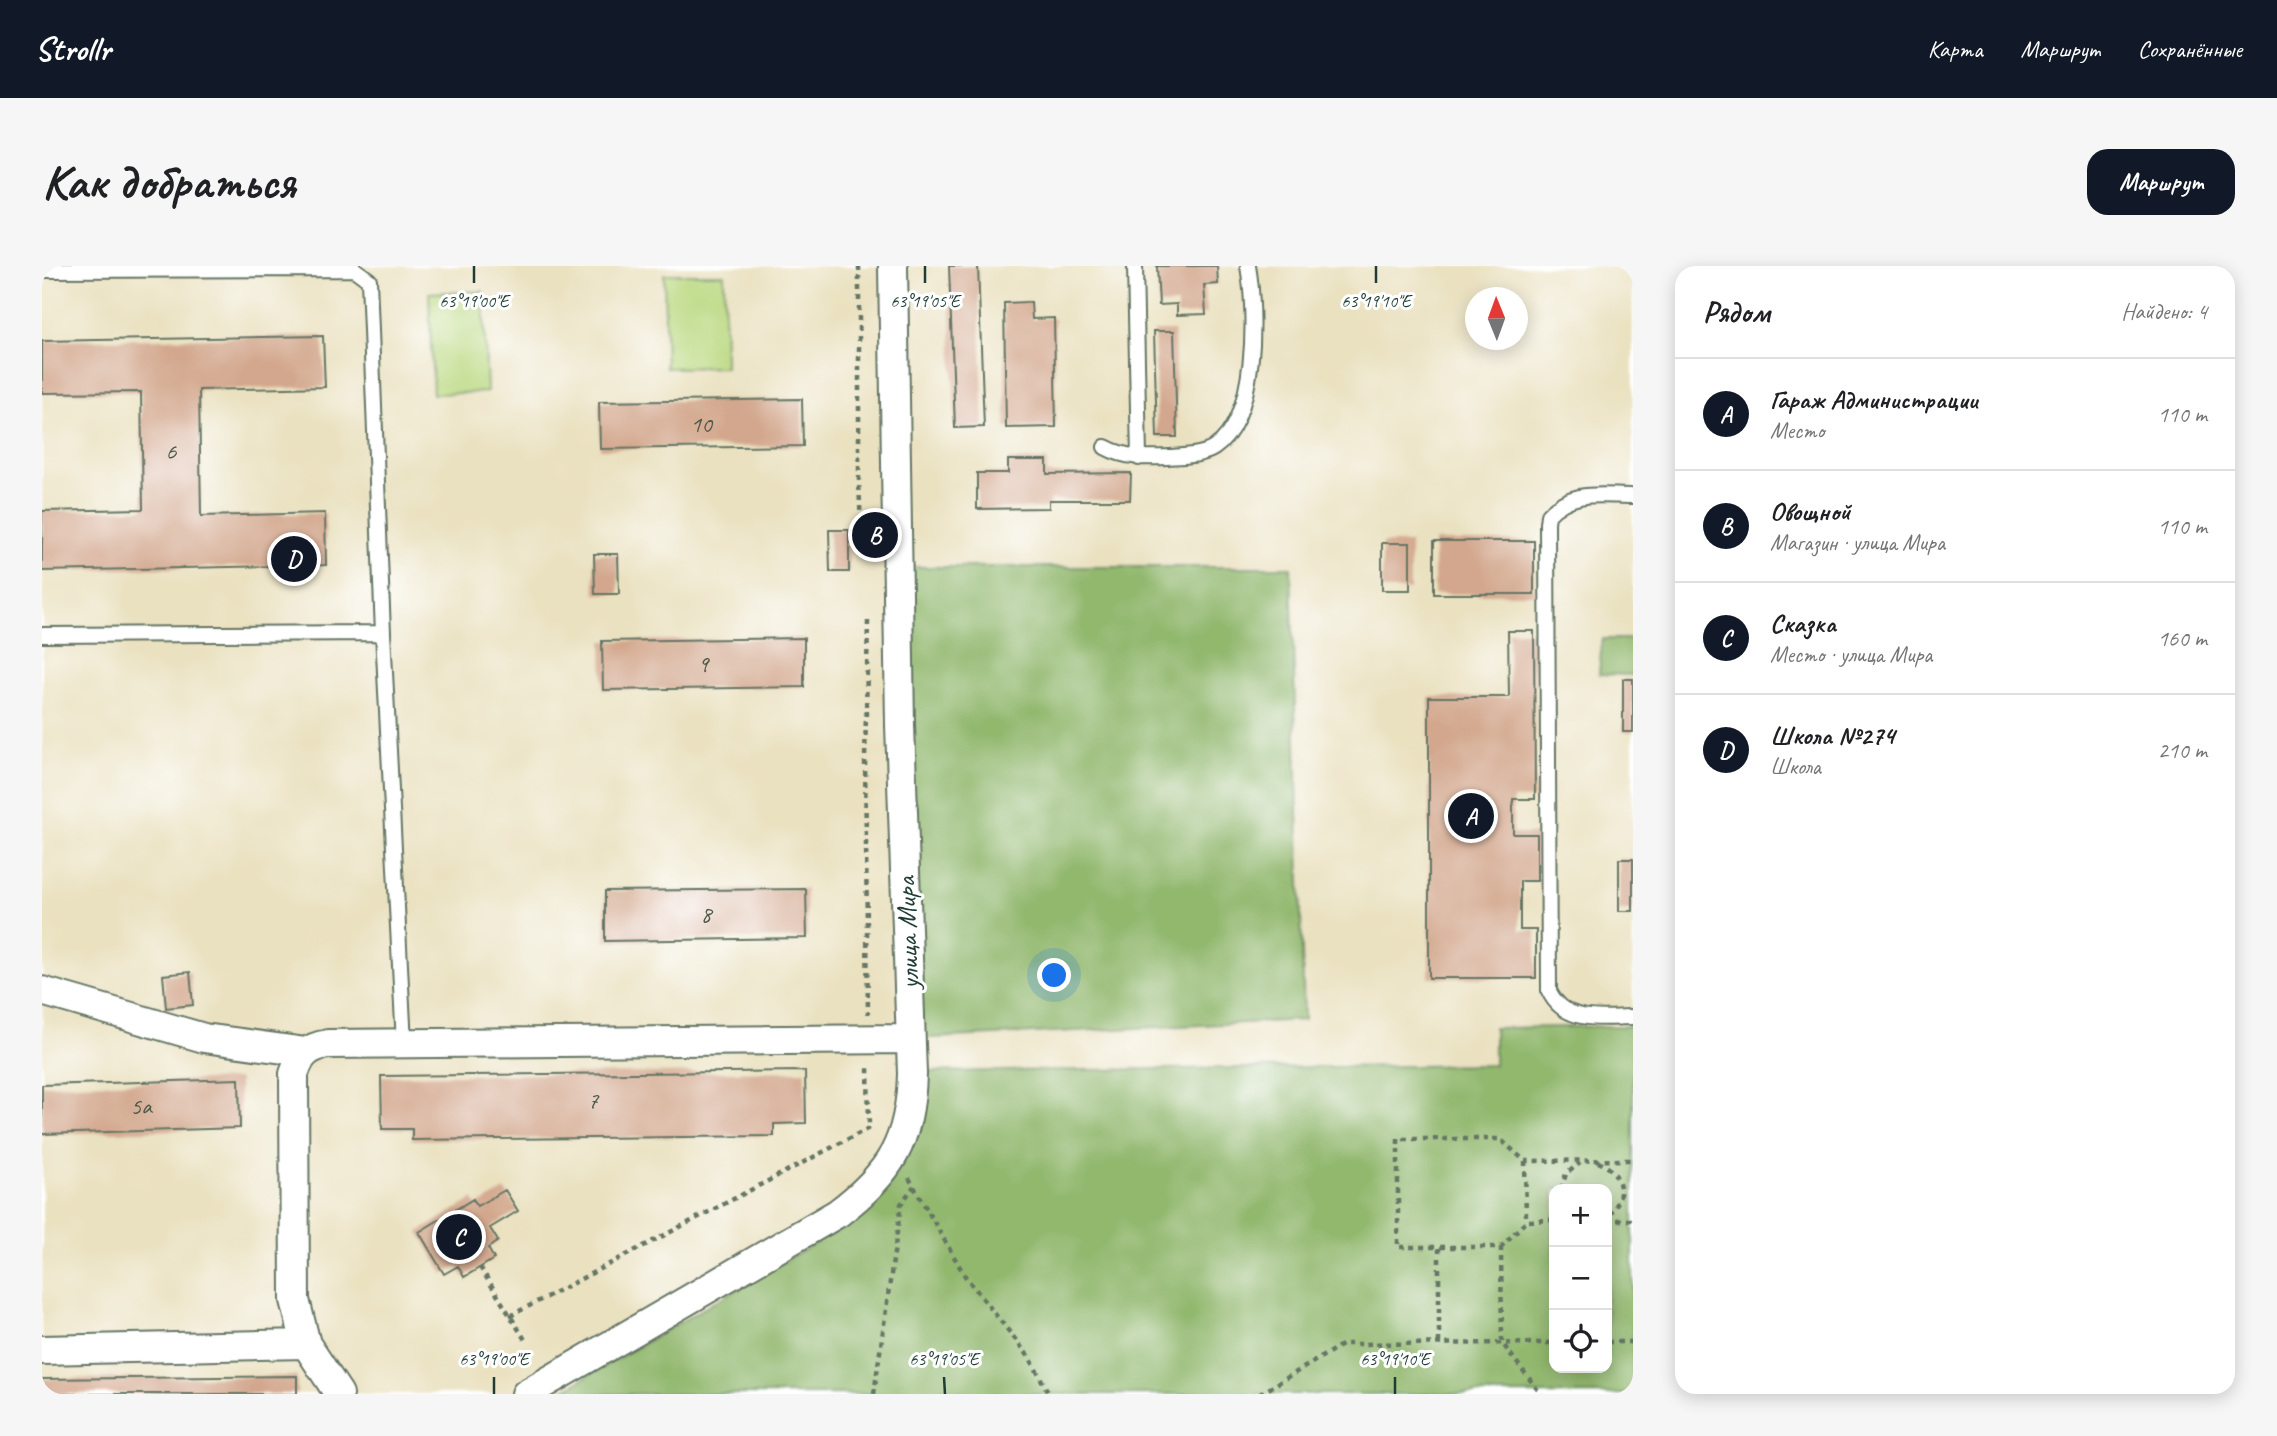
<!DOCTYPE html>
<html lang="ru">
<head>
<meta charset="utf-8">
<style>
  :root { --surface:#fff; --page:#f6f6f6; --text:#202124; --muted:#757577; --line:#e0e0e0; --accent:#111827 }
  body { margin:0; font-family:Caveat,sans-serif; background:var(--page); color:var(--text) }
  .controls { position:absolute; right:21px; bottom:21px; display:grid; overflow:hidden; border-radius:14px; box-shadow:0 4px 18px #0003 }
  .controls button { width:63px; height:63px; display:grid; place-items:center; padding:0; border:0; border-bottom:2px solid var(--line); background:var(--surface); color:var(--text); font:35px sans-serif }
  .compass { position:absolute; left:1423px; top:21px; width:63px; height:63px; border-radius:50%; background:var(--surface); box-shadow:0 4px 18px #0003; rotate:359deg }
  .you { position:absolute; left:1013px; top:710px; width:24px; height:24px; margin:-18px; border:5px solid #fff; border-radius:50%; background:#1a73e8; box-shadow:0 0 0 10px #1a73e833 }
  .badge { display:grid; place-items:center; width:46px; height:46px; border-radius:50%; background:var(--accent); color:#fff; font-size:23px; font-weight:700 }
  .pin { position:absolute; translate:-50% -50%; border:4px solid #fff; box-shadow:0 2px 7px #0006 }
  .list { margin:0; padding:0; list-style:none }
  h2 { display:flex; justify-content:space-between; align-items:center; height:91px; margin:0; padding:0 28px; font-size:30px }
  h2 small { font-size:23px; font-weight:400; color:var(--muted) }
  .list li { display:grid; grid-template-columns:46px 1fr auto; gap:21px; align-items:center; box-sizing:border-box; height:112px; padding:0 28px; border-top:2px solid var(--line) }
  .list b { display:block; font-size:26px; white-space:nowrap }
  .list p { margin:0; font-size:23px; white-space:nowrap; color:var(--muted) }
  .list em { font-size:23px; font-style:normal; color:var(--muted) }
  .icon { flex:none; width:38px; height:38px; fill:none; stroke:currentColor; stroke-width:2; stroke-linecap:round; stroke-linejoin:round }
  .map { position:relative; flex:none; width:1591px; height:1128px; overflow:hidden; border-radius:21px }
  header { display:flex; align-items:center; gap:42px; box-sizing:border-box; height:98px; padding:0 35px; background:var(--accent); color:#fff }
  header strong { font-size:33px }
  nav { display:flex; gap:38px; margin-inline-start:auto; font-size:24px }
  .intro { display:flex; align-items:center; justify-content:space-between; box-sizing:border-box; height:168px; padding:0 42px }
  h1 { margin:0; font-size:49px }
  .button { padding:18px 32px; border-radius:21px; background:var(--accent); color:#fff; font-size:24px; font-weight:700 }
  main { display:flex; gap:42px; padding:0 42px }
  aside { flex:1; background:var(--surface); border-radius:21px; box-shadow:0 4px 18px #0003 }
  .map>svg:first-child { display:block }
  .green { fill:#b9d87f; stroke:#6c8a5a; stroke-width:2 }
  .forest { fill:#92b86e; stroke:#587a51; stroke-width:2; fill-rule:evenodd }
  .building { fill:#d3a78d }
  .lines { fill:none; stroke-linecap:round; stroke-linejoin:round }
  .lane-casing { stroke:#667665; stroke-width:18 }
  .street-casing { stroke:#667665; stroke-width:32 }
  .path { stroke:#667665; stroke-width:4.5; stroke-dasharray:5 5; stroke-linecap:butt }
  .lane { stroke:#fff; stroke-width:14 }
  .street { stroke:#fff; stroke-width:28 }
  .ticks { fill:none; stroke:#1f3d34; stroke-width:2.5 }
  .labels { text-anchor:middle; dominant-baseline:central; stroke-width:6; stroke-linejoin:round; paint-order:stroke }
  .number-label { font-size:24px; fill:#4c584a }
  .street-label { font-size:28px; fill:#1f3d34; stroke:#fff }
  .ticks-label { font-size:18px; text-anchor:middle; fill:#1f3d34; stroke:#fff; stroke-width:6; stroke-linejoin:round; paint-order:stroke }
</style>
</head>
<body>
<header>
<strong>Strollr</strong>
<nav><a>Карта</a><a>Маршрут</a><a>Сохранённые</a></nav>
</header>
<div class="intro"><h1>Как добраться</h1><a class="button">Маршрут</a></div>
<main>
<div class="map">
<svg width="1591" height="1128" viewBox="0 0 1591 1128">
  <rect width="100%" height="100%" fill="#fff"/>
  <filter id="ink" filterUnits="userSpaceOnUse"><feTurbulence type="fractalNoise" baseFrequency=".0143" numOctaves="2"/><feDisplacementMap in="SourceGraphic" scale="14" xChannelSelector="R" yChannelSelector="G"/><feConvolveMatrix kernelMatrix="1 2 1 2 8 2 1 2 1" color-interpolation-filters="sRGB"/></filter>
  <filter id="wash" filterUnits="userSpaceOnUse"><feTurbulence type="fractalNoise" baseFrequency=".00686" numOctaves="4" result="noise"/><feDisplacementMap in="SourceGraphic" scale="28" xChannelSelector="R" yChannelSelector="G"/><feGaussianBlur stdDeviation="1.57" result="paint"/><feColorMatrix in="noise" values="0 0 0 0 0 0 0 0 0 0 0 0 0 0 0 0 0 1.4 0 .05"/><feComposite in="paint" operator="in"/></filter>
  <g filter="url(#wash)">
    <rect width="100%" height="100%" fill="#eae1c0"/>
    <path class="green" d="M622 8H682L683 101 624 102Z
      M441 25 445 126 391 128 387 27Z"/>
    <path class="forest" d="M856 301H1249L1262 754 868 773Z
      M1560 373H1591V409L1557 408Z
      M1591 760V1128H515L801 961C827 942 853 919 865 887 873 867 877 829 881 806L1452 799V762ZM1512 923H1565V1102H1512Z"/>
    <g id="blocks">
      <path class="building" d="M907 0H936L942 161 913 162Z
        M1115 0H1175L1176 18 1162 19 1164 48 1135 49V38L1117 39Z
        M989 36 990 53 1012 52 1014 161 964 162 962 37Z
        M1112 65H1132L1135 171H1115Z
        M281 70 283 121 157 124 159 250 283 247 284 299 0 305V245L101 243 99 126 0 127V75Z
        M760 133 761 180 558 183 557 136Z
        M966 194H1005V208L1089 207 1088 234H1007V242L935 243V207H966Z
        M787 264H807V306H788Z
        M1392 275H1492V328H1392Z
        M1340 277H1368V324H1340Z
        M552 288H576L577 328H553Z
        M1466 365H1492L1493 533H1471V568H1495V615H1478V664H1494V712H1387V431H1467Z
        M762 372V421L561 424 560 375Z
        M1581 413H1591V466H1581Z
        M1577 593H1591V645H1577Z
        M764 623 765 672 563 675V625Z
        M148 706 151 739 124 742 121 709Z
        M763 805 764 857 732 858V870L370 874V863H340L339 810Z
        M197 813 198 862 0 868V819Z
        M463 924 476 945 448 962 456 975 446 982 452 993 422 1011 416 1000 402 1008 377 966 431 933 435 940Z
        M255 1110V1128H0V1113Z"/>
    </g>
  </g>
  <g filter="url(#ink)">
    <use href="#blocks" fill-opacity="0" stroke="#667665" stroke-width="2"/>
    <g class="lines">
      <defs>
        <path id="lane" d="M1093 0 1097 192
          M0 4 312 3 327 14 341 367 362 778
          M1063 181C1083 192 1104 192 1126 191 1140 190 1160 190 1172 182 1216 152 1214 46 1206 0
          M1591 230C1559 230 1530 223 1506 249L1505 257 1507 725C1523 759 1561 751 1591 751
          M0 369 341 367"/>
        <path id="street" d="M0 725 162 772 264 786
          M0 1084 264 1078
          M297 1128 264 1078 253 1034 252 808C258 789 266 781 286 778L868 773
          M484 1128 796 947C849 907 868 875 870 808L858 459 851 0"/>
      </defs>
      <use href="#lane" class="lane-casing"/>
      <use href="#street" class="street-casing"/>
      <path class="path" d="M817 0V216L819 261 826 278
        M826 355 823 493 826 748
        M1483 895 1484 955
        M1556 896C1581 905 1586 933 1565 950
        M867 912 923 1010 988 1092 1007 1128
        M1519 923 1524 908 1538 897
        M1512 954 1484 955 1459 981H1356V873H1458L1483 895 1591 894
        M1565 954H1591
        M1459 981 1460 1077 1499 1128
        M1397 982V1078
        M438 1001 485 1077
        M468 1050 827 862 826 799
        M1565 1076H1591
        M832 1128 859 938 872 920
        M1218 1128 1301 1078 1512 1077"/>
      <use href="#lane" class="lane"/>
      <use href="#street" class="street"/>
    </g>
  </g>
  <path class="ticks" d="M432 0V17M883 0V17M1334 0V17M452 1111V1128M902 1111 903 1128M1353 1111V1128"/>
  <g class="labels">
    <g class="number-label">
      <text x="659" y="158">10</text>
      <text x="129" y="185">6</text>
      <text x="661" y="398">9</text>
      <text x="664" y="648">8</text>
      <text x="551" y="834">7</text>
      <text x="99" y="840">5а</text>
    </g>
    <g class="street-label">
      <text transform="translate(865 667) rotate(-92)">улица Мира</text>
    </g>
  </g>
  <g class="ticks-label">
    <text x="432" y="41">63°19'00"E</text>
    <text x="883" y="41">63°19'05"E</text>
    <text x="1334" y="41">63°19'10"E</text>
    <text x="452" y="1099">63°19'00"E</text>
    <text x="902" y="1099">63°19'05"E</text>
    <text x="1353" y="1099">63°19'10"E</text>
  </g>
</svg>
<div class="controls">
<button>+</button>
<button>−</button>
<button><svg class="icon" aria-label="locate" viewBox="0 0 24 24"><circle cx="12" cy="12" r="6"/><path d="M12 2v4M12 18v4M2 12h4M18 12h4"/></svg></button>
</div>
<svg class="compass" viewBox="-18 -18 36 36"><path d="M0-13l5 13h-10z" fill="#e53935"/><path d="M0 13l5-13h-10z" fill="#757577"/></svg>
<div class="you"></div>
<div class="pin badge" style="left:1429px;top:550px">A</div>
<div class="pin badge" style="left:833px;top:269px">B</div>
<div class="pin badge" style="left:417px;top:971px">C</div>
<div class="pin badge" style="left:252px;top:293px">D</div>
</div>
<aside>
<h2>Рядом<small>Найдено: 4</small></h2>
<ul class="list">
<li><span class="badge">A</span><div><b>Гараж Администрации</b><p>Место</p></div><em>110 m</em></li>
<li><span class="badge">B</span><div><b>Овощной</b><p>Магазин · улица Мира</p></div><em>110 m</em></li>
<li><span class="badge">C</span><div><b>Сказка</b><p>Место · улица Мира</p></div><em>160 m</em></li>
<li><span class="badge">D</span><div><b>Школа №274</b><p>Школа</p></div><em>210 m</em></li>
</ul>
</aside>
</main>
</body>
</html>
